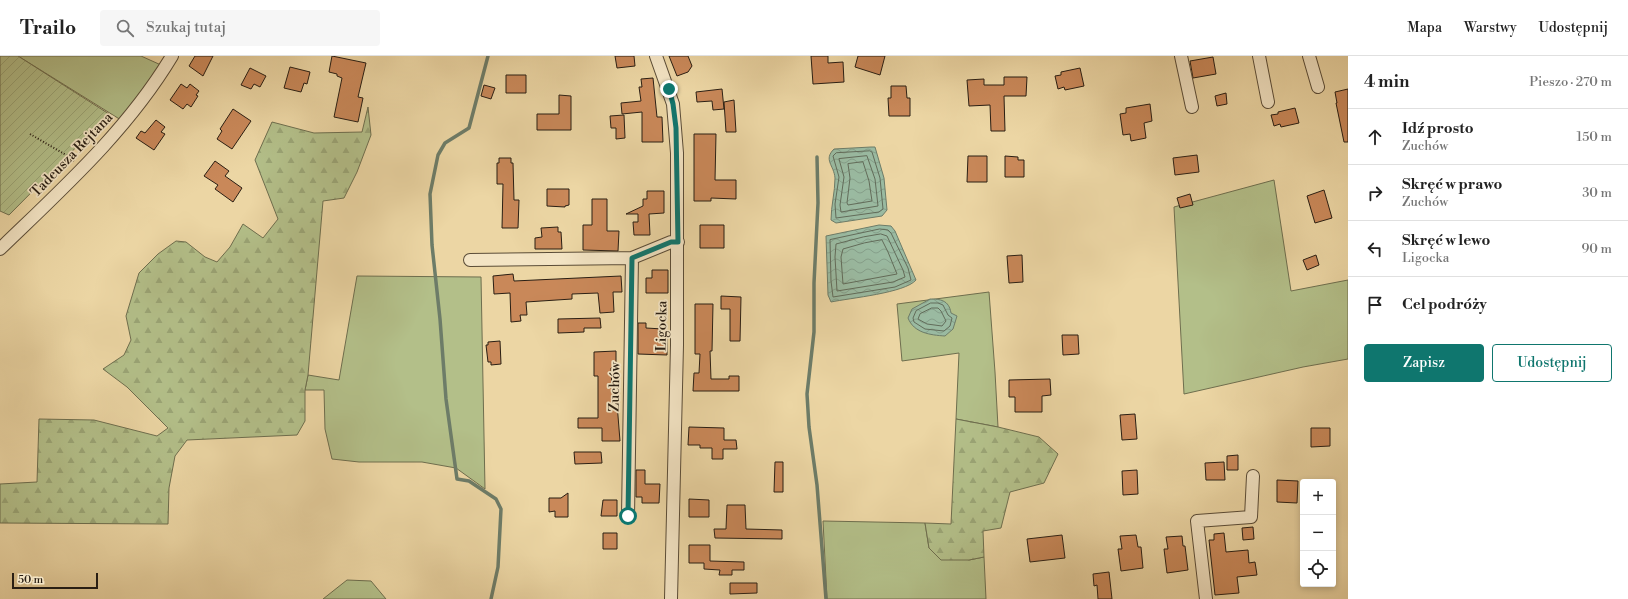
<!DOCTYPE html>
<html lang="pl">
<head>
<meta charset="utf-8">
<style>
  :root { --surface:#fff; --page:#f6f6f6; --text:#222; --muted:#767676; --line:#e0e0e0; --accent:#0f766e }
  body { margin:0; font-family:"Libre Bodoni",serif; background:var(--page); color:var(--text) }
  .controls { position:absolute; right:12px; bottom:12px; display:grid; overflow:hidden; border-radius:4px; box-shadow:0 2px 6px #0003 }
  .controls button { width:36px; height:36px; display:grid; place-items:center; padding:0; border:0; border-bottom:1px solid var(--line); background:var(--surface); color:var(--text); font:20px sans-serif }
  .scale { position:absolute; left:12px; bottom:10px; width:86px; box-sizing:border-box; padding-left:4px; border:2px solid #291e13; border-top:0; font-size:11px; line-height:14px; white-space:nowrap; color:#291e13; -webkit-text-stroke:3px #f3e4c4; paint-order:stroke }
  .stop { position:absolute; width:12px; height:12px; margin:-9px; border:3px solid #0f766e; border-radius:50%; background:#fff }
  .stop.end { background:#0f766e; border-color:#fff; box-shadow:0 1px 4px #0008 }
  .list { margin:0; padding:0; list-style:none }
  h2 { display:flex; justify-content:space-between; align-items:center; height:52px; margin:0; padding:0 16px; font-size:17px }
  h2 small { font-size:13px; font-weight:400; color:var(--muted) }
  .list li { display:grid; grid-template-columns:26px 1fr auto; gap:12px; align-items:center; box-sizing:border-box; height:56px; padding:0 16px; border-top:1px solid var(--line) }
  .list b { display:block; font-size:15px; white-space:nowrap }
  .list p { margin:0; font-size:13px; white-space:nowrap; color:var(--muted) }
  .list em { font-size:13px; font-style:normal; color:var(--muted) }
  .actions { display:flex; gap:8px; padding:12px 16px }
  .actions a { flex:1; padding:9px 0; border:1px solid var(--accent); border-radius:4px; text-align:center; font-size:14px; color:var(--accent) }
  .actions .main { background:var(--accent); color:#fff }
  .icon { flex:none; width:22px; height:22px; fill:none; stroke:currentColor; stroke-width:2; stroke-linecap:round; stroke-linejoin:round }
  .map { position:relative; flex:none; width:1348px; height:543px; overflow:hidden }
  header { display:flex; align-items:center; gap:24px; box-sizing:border-box; height:56px; padding:0 20px; background:var(--surface); border-bottom:1px solid var(--line) }
  header strong { font-size:19px }
  nav { display:flex; gap:22px; margin-inline-start:auto; font-size:14px }
  .search { width:280px; height:36px; background:var(--page); display:flex; align-items:center; gap:10px; box-sizing:border-box; padding:0 14px; border-radius:4px; color:var(--muted); font-size:15px }
  main { display:flex }
  aside { flex:1; background:var(--surface) }
  .map>svg:first-child { display:block }
  .grass { fill:#b3bf89; stroke:#6e6e4e }
  .forest { fill:url(#forest-firs); stroke:#6e6e4e }
  .garden { fill:url(#garden-furrows); stroke:#6e6e4e }
  .water { fill:url(#water-waves); stroke:#6d7c68 }
  .lines { fill:none; stroke-linecap:round; stroke-linejoin:round }
  .shore { stroke:#626c5a; stroke-width:1 }
  .stream { stroke:#6d7c68; stroke-width:3.5 }
  .building { fill:#c98859; stroke:#291e13 }
  .minor-casing { stroke:#5a4c37; stroke-width:14 }
  .path { stroke:#291e13; stroke-width:2; stroke-dasharray:1 2; stroke-linecap:butt }
  .minor { stroke:#f3e4c4; stroke-width:12 }
  .route { stroke:#0f766e; stroke-width:5 }
  .labels { text-anchor:middle; dominant-baseline:central; stroke-width:3.5; stroke-linejoin:round; paint-order:stroke }
  .street-label { font-size:14px; fill:#291e13; stroke:#f3e4c4 }
</style>
</head>
<body>
<header>
<strong>Trailo</strong>
<div class="search"><svg class="icon" aria-label="search" viewBox="0 0 24 24"><circle cx="10" cy="10" r="6"/><path d="M15 15l6 6"/></svg>Szukaj tutaj</div>
<nav><a>Mapa</a><a>Warstwy</a><a>Udostępnij</a></nav>
</header>
<main>
<div class="map">
<svg width="1348" height="543" viewBox="0 0 1348 543">
  <defs>
    <pattern id="forest-firs" width="22" height="20" patternUnits="userSpaceOnUse"><rect width="22" height="20" fill="#b3bf89"/><path d="M5 1l3.5 6h-7zM16 11l3.5 6h-7z" fill="#9aa475"/></pattern>
    <pattern id="garden-furrows" width="10" height="10" patternUnits="userSpaceOnUse"><rect width="10" height="10" fill="#b3bf89"/><path d="M-1 1l2-2M0 10L10 0M9 11l2-2" fill="none" stroke="#9aa475"/></pattern>
    <pattern id="water-waves" width="16" height="10" patternUnits="userSpaceOnUse"><rect width="16" height="10" fill="#9abaa1"/><path d="M0 5q4-4 8 0t8 0" fill="none" stroke="#859f8a"/></pattern>
  </defs>
  <rect width="100%" height="100%" fill="#ecd6a4"/>
  <filter id="stains"><feTurbulence type="fractalNoise" baseFrequency=".005" numOctaves="4"/><feColorMatrix values="0 0 0 0 .2 0 0 0 0 .09 0 0 0 0 .02 0 0 0 .5 -.17"/></filter>
  <radialGradient id="worn" r=".72"><stop offset=".6" stop-color="#630" stop-opacity="0"/><stop offset="1" stop-color="#630" stop-opacity=".3"/></radialGradient>
  <path class="grass" d="M18 0H141L161 9 121 64Z
    M1274 124 1291 235 1348 224V303L1303 311 1184 338 1174 151Z
    M357 220 481 221 485 433 456 412 422 406H359L332 403 325 373 324 334H305L308 319 339 324Z
    M989 236 995 316 998 371 956 363 959 297 902 305 897 248Z
    M823 465 925 467 929 492 969 504 984 501 986 543H827Z
    M347 524 371 525 386 543H323Z"/>
  <path class="forest" d="M368 51 371 79 357 116 344 142 323 145 308 319 305 334V365L297 379 187 384 175 400 169 432 168 468 0 467V428L37 426 39 363 94 364 157 380 168 372 127 331 103 313 124 299 131 284 126 260 139 217 158 198 176 185 186 186 205 201 217 206 230 191 243 168 263 182 278 163 255 104 272 66 314 77 362 76Z
    M956 363 998 371 1039 381 1058 398 1044 427 1010 436 1001 472 983 475 984 501 969 504H941L929 492 925 467 951 468Z"/>
  <path class="garden" d="M0 0H18L109 58 9 159 0 155Z"/>
  <path class="water" d="M871 91H875L884 122 887 154 882 160 836 167 831 164C831 150 835 136 835 122 834 109 823 104 834 93Z
    M879 169 891 170 895 175 916 224C905 237 850 242 831 246L828 239 826 180Z
    M930 243C940 243 949 244 951 257L957 260 953 273 945 280C930 279 914 277 908 262L912 253Z"/>
  <g class="lines">
    <path class="shore" d="M870 95 872 96 880 122 883 153 879 156 836 162 835 148 839 121 833 100 836 97Z
      M867 100 875 123 878 150 841 156 840 149 844 121 839 103Z
      M863 106 869 125 872 145 848 149 847 147 850 122 848 108Z
      M880 173 888 174 891 177 908 212 911 224 895 231 833 241 831 225 830 184Z
      M881 178 887 180 903 214 905 221 893 226 837 235 835 201 836 188 863 181Z
      M882 184 888 196 897 218 843 228 841 201 843 193 864 187Z
      M931 247H938L943 249 948 259 952 262 950 270 944 275 925 273 914 266 913 262 916 255Z
      M932 252H938L941 255 946 265 942 270 927 268 918 263 920 258Z"/>
    <path class="stream" d="M488 0 469 72 445 87 438 99 430 138 432 189 440 263 446 343 457 423 469 425 496 443 501 453 498 511 491 543
      M817 101 818 147 814 227V276L807 338 809 371 817 429 826 543"/>
  </g>
  <path class="building" d="M195 0H213L203 20 189 10Z
    M332 0 366 7 358 41 363 42 358 66 334 61 342 22 337 20V18L329 16Z
    M615 0H634L635 10 617 12Z
    M669 0H688L692 10 688 16 677 20Z
    M811 0H828V7L843 6 844 26 813 28Z
    M858 0H885L880 19 855 11Z
    M1213 1 1216 18 1193 22 1190 5Z
    M290 11 310 16 307 28 304 27 301 36 284 32Z
    M250 12 266 20 260 31 254 28 251 33 241 29Z
    M1080 12 1084 30 1065 34 1064 31 1058 33 1055 20 1061 19V16Z
    M506 19H526V37H506Z
    M1004 21H1027L1026 40H1004L1005 75H991L990 49 969 50 967 24 984 23V29H1004Z
    M653 22 657 61H662L663 86H642V56L622 58 621 47 641 45 639 31H642L641 23Z
    M181 28 187 32 190 28 199 35 196 39 198 40 191 51 187 48 183 53 170 44Z
    M484 29 495 32 491 43 481 40Z
    M891 30H906L907 42H910V60H889L888 42H891Z
    M722 33 724 53 713 54 712 45 697 46 696 36Z
    M1348 33V86H1344L1336 47H1337L1335 36Z
    M1226 37 1227 48 1217 50 1215 40Z
    M559 39 571 40V74H537V58H559Z
    M734 44 736 76H726L724 46Z
    M1150 48 1152 65 1144 67 1146 82 1131 85 1130 78 1123 79 1120 58 1126 57V52Z
    M1295 52 1299 67 1281 71 1280 68 1274 70 1271 59 1278 58V56Z
    M233 53 251 65 232 93 217 83 222 75 220 73Z
    M624 59 625 82 616 83V72H611L610 60Z
    M156 64 165 71 161 76 165 78 154 94 136 82 141 75 145 77Z
    M694 78H716L715 124H736V143L711 142V145H694Z
    M1197 99 1199 116 1175 119 1173 102Z
    M968 100H987V126H967Z
    M1005 100 1018 101V104H1024V121H1005Z
    M499 102H511V107H513L514 144H519L518 172H502L503 128H497V107H499Z
    M215 105 229 115 225 120 242 132 233 146 215 133 218 129 204 120Z
    M547 133H569V149L565 150V151L547 150Z
    M1324 134 1332 162 1315 167 1307 140Z
    M647 135H664V157L649 158 650 179H634L633 166H638V158H626L643 150V143H647Z
    M1190 138 1193 149 1180 152 1177 142Z
    M592 143H607V175H619L618 195 583 194V169H592Z
    M700 169H724V192H700Z
    M558 171V176H561L562 193H535V182L542 181 541 172Z
    M1022 199 1023 226 1009 227 1007 200Z
    M1316 199 1319 209 1307 214 1303 204Z
    M652 214H668V237H646V222H652Z
    M513 218 514 225 621 220 622 236H613L614 256 600 257 598 237 572 238V243L526 246 527 259H520L521 265 511 266 510 237 494 238 493 220Z
    M721 240 741 241 740 285H730V253H721Z
    M695 248H713L712 295H710L711 323H729V320H739V335H693L694 317H699L700 298H695Z
    M600 262 601 272H584V276L558 277V263Z
    M638 267H646V272L663 273V278H667V299L638 298Z
    M1062 279H1078L1079 298 1063 299Z
    M500 285 501 308 491 309V306H488L486 289H488V286Z
    M616 295V312H611L612 335H616L620 385H602V372H578V362H598V320H594V296Z
    M1050 323 1051 339 1042 340V356H1015V341H1009V324Z
    M1135 358 1137 383 1122 384 1120 359Z
    M689 371 724 372V384H736L737 393H723V403H712V392H700V389H688Z
    M1311 372H1330V390L1311 391Z
    M574 396H601L602 407 575 408Z
    M1238 399V414H1227V400Z
    M775 406H783V436H774Z
    M1224 406 1225 424H1206L1205 407Z
    M636 414H645V428H660L659 447H642V441H636Z
    M1137 414 1138 438 1123 439 1122 415Z
    M1277 424 1298 425 1297 447 1277 446Z
    M568 437V461H555V455L549 456V442H561Z
    M689 443 709 444V461H689Z
    M603 444H617V460H601Z
    M727 449H745L746 473 782 474V483L715 482 714 473H726Z
    M1253 471 1254 483 1243 484 1242 472Z
    M603 477H617V493H603Z
    M1224 477 1226 496 1248 494 1249 507 1255 506 1257 519 1237 521 1239 537 1215 539 1209 484H1214V478Z
    M1062 479 1065 502 1030 506 1027 483Z
    M1136 479 1138 491H1141L1143 512 1121 515 1118 493H1122L1120 480Z
    M1182 480 1183 490H1185L1188 514 1167 517 1164 493H1168L1166 481Z
    M689 489H710V505L744 506V514H732V519H719L720 514 704 513V507H689Z
    M1109 516 1112 543H1098L1097 529 1094 530 1093 518Z
    M730 527H757V537L730 538Z"/>
  <g class="lines">
    <defs>
      <path id="minor" d="M656 0 673 48 677 97V289L671 543
        M1181 0 1192 51
        M1259 0 1268 46
        M1309 0 1318 31
        M0 193C62 133 127 75 172 0
        M470 204 632 202 671 186H678
        M628 460 632 202
        M1206 543 1197 465 1251 461 1253 420"/>
    </defs>
    <use href="#minor" class="minor-casing"/>
    <path class="path" d="M30 78 68 100 74 105"/>
    <use href="#minor" class="minor"/>
  </g>
  <g class="lines">
    <path class="route" d="M628 460 632 202 671 186H678L676 72 673 48 669 33"/>
  </g>
  <g class="labels">
    <g class="street-label">
      <text transform="translate(72 99) rotate(-46)">Tadeusza Rejtana</text>
      <text transform="translate(662 270) rotate(-89)">Ligocka</text>
      <text transform="translate(615 331) rotate(-89)">Zuchów</text>
    </g>
  </g>
  <rect width="100%" height="100%" filter="url(#stains)"/>
  <rect width="100%" height="100%" fill="url(#worn)"/>
</svg>
<div class="controls">
<button>+</button>
<button>−</button>
<button><svg class="icon" aria-label="locate" viewBox="0 0 24 24"><circle cx="12" cy="12" r="6"/><path d="M12 2v4M12 18v4M2 12h4M18 12h4"/></svg></button>
</div>
<div class="scale">50 m</div>
<div class="stop" style="left:628px;top:460px"></div>
<div class="stop end" style="left:669px;top:33px"></div>
</div>
<aside>
<h2>4 min<small>Pieszo · 270 m</small></h2>
<ul class="list">
<li><svg class="icon" aria-label="ahead" viewBox="0 0 24 24"><path d="M12 20V5M6 11l6-6 6 6"/></svg><div><b>Idź prosto</b><p>Zuchów</p></div><em>150 m</em></li>
<li><svg class="icon" aria-label="right" viewBox="0 0 24 24"><path d="M7 20v-9h11M14 6l5 5-5 5"/></svg><div><b>Skręć w prawo</b><p>Zuchów</p></div><em>30 m</em></li>
<li><svg class="icon" aria-label="left" viewBox="0 0 24 24"><path d="M17 20v-9H6M10 6l-5 5 5 5"/></svg><div><b>Skręć w lewo</b><p>Ligocka</p></div><em>90 m</em></li>
<li><svg class="icon" aria-label="arrive" viewBox="0 0 24 24"><path d="M6 21V4h12l-3 4 3 4H6"/></svg><div><b>Cel podróży</b></div></li>
</ul>
<div class="actions"><a class="main">Zapisz</a><a>Udostępnij</a></div>
</aside>
</main>
</body>
</html>
